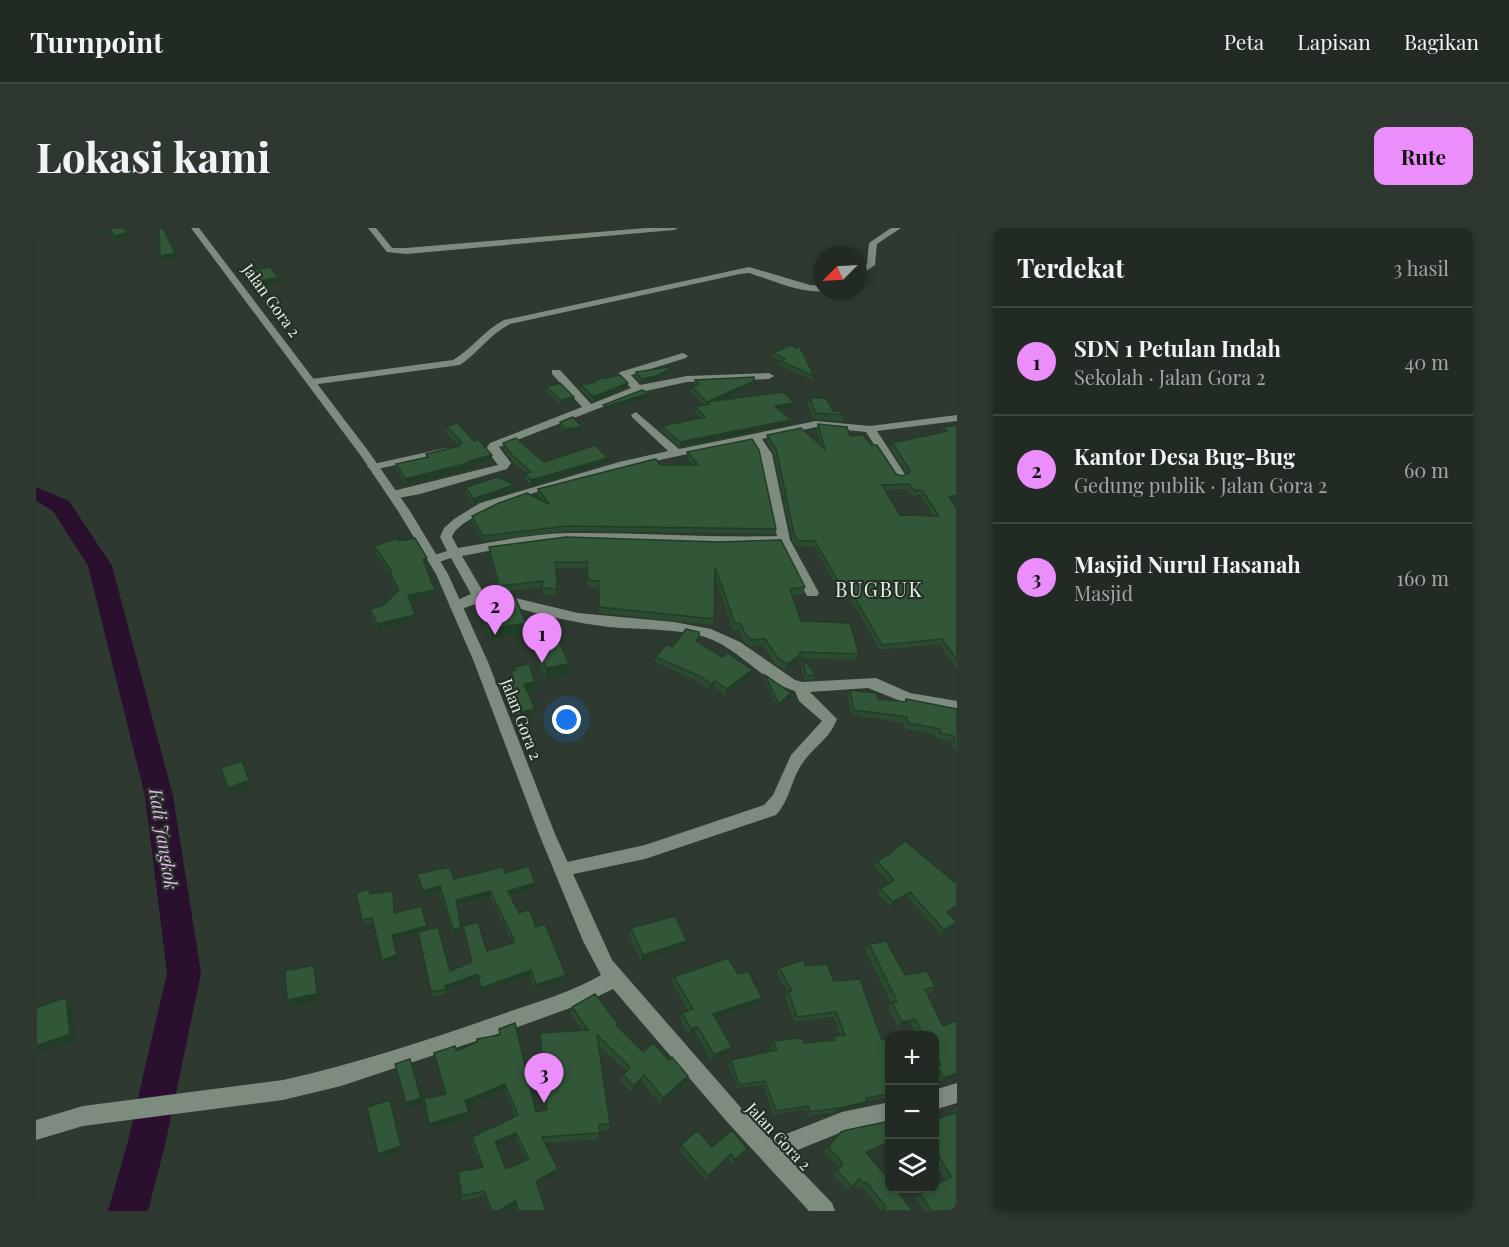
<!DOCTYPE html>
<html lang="id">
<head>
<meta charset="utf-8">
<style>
  :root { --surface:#222b23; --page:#2e3730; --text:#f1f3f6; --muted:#a2a7a6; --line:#3f4741; --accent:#eb8dfb }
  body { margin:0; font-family:"Playfair Display",serif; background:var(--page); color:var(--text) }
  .controls { position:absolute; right:18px; bottom:18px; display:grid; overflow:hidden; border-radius:12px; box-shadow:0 3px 9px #0003 }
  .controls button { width:54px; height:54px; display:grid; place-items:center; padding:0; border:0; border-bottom:2px solid var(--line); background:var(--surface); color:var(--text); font:30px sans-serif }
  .compass { position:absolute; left:777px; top:18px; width:54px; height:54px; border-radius:50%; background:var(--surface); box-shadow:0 3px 9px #0003; rotate:246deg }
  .you { position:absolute; left:531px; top:492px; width:21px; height:21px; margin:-15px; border:4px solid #fff; border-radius:50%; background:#1a73e8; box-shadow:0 0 0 9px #1a73e833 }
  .badge { display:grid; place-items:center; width:39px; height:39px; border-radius:50%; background:var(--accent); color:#111; font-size:20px; font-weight:700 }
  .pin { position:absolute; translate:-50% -50px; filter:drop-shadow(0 2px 3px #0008) }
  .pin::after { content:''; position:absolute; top:32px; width:21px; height:18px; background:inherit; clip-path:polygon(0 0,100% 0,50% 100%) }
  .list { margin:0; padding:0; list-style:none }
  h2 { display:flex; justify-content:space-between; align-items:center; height:78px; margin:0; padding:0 24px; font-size:26px }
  h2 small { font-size:20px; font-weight:400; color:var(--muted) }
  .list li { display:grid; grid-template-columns:39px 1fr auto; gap:18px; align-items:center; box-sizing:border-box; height:108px; padding:0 24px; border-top:2px solid var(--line) }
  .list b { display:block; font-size:22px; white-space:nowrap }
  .list p { margin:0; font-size:20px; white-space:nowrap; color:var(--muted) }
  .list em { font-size:20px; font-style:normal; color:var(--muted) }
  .icon { flex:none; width:33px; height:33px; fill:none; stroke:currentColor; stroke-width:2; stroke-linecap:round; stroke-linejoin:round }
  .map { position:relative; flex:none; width:921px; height:983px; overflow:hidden; border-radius:12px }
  header { display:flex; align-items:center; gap:36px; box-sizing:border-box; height:84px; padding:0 30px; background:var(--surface); border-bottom:2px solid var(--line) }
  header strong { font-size:28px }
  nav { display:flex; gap:33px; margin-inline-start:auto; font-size:21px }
  .intro { display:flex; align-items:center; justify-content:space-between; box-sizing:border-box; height:144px; padding:0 36px }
  h1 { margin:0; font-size:42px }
  .button { padding:15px 27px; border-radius:12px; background:var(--accent); color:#111; font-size:21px; font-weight:700 }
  main { display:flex; gap:36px; padding:0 36px }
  aside { flex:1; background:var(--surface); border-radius:12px; box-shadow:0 3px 9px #0003 }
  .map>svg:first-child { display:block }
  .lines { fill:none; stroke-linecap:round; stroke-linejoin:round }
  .river { fill:#2a0f2f; fill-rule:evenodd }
  .minor { fill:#7e8b7f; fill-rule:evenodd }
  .tertiary { fill:#7e8b7f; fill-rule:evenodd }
  .wall { fill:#2a4b30; fill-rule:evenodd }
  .shaded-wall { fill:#223d27 }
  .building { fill:#315738; stroke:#223d27; stroke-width:1.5; fill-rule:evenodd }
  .labels { text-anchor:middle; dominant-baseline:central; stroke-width:4.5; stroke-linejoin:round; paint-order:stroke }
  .street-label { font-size:16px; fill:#e7eee7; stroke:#242f25 }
  .water-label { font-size:18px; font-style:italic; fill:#e7b4ef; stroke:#242f25 }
  .quarter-label { font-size:20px; letter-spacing:1.5px; fill:#e7eee7; stroke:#242f25 }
</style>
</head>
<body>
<header>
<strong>Turnpoint</strong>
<nav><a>Peta</a><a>Lapisan</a><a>Bagikan</a></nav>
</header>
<div class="intro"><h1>Lokasi kami</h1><a class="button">Rute</a></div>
<main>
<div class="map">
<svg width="921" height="983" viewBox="0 0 921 983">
  <rect width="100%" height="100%" fill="#2e392f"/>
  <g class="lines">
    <path class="river" d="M0 259 33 273 76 338 137 568 165 745 130 913 112 983H72L92 913 131 745 109 568 52 338 17 283 0 273Z"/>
    <path class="minor" d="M332 0H340L356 20H370L610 0H642L638 2 370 26 351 24Z
      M855 0H865L841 16 839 37 822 49V42L831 36 833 15Z
      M713 39 774 57 786 58V63H789C764 66 736 52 713 45L704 46 474 96C454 106 442 125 424 137L275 157 270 154 275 151 417 132C436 121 448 102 468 92Z
      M647 125 652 128 650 130 595 147 604 157 651 148 733 145 738 148 733 151 651 154 605 164 463 219 475 235 471 241 384 266 357 271 351 267 353 264 462 237 450 221 454 215 546 179 516 146V142H524L555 176 595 160 583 146 584 144Z
      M600 184 643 221 780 193 834 198 921 187V193L841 203 870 248 864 251 860 250 830 204 780 199 726 211 736 226 754 312 783 365 781 368H771L744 316 683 318 529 313 473 319 426 328 446 362 542 385 638 394 675 401 704 414 759 452 766 454 840 450 874 465 921 473V485L872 476 832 460 774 464 801 491C794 511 777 519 766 536 755 552 754 572 740 587L609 631 528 648 522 646 519 641 522 636 609 617 728 577 737 567 755 527 786 493 763 473 759 463C725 453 703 420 669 409 639 400 605 402 573 399 530 394 489 383 448 370L442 375 420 383 413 378 415 375 435 366 415 330 397 336 391 332 392 329 411 323 404 309 408 300 418 291 444 275 583 234 632 223 596 189 595 187ZM716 213 724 226 741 308C671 310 601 304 531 305 494 306 457 314 422 320L416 309C429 268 670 222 716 213Z
      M410 220 416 223 414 225 337 242 331 239 337 236Z
      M921 855V875L898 882V862Z
      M854 874V894L806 904 732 934 725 930 721 923 725 916 806 884Z"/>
    <path class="tertiary" d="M155 0H163L333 224 374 283 412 346 452 434 519 606 576 732 706 881 796 975 799 983H773L692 895 577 761 548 775 476 801 305 858 247 872 47 898 0 912V892L47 878 247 852C319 836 389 813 458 789 494 776 532 766 565 747L547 713 503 606 438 434 400 346 362 283 325 228Z"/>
  </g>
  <path class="wall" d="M71 0H88L93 10 79 13Z
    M218 42 243 55 226 59 219 48Z
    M760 120 778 148 777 152 743 137 744 133 736 129 737 125Z
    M600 144H633L620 152 605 155 599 148Z
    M558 152 592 155 591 159 557 173 544 161 545 157 557 154Z
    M659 152 718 153 717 158 684 172 758 175 757 180 743 182 754 196 644 219 625 203 626 198 665 190 658 183 659 179 668 177 655 163 656 159 659 157 658 156Z
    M510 159 538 173 524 176 510 163Z
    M774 170 797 183 808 187 806 193 777 191 772 176Z
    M524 194 546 199 545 202 529 205 524 198Z
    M782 196 814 208 860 246 866 248 871 246 854 220 856 215 905 204 907 199 921 197 916 273 921 280V441L903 416 844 422 814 370 806 358H800L778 318H760L756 311 738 226 730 212 731 207 785 217 780 201ZM871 261 876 268 884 267 897 288 864 287 849 262Z
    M410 198 438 213 456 227V233L436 238V241L370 257 361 243 360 236 390 230V226L423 218 410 205Z
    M467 215 508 234 571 235 495 258 489 251 490 245 476 233 467 220Z
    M651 224 740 301 738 306 531 303 447 313 436 293V288L506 272 501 266 502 261 624 237H657L650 229Z
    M430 259 478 263 437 277 430 265Z
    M530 309 769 359 767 366 756 367 765 393 823 426 820 432 764 430 763 432 749 442 739 436 727 417 714 418 709 415 702 402H697L679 349 678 391 677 397 563 385 562 359H551L550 340H520L521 357 519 367H506L507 359 463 364 453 325V319Z
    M363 313 391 336 389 337 399 362V368L374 373 379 393 341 402 335 388 334 381 346 378 362 364 355 351 354 346 339 324 338 318Z
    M442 367 490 405 455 412 442 377Z
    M494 400 532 447 509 452 494 412Z
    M662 415 715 447 689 467 678 459 673 462 663 454 619 434 620 429 636 419Z
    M767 431 780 447 778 451 768 452 765 435Z
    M479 439 499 462 491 463 498 488 484 492 470 458 471 451 475 450V443H479Z
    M729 447 755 465 754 469 742 480 728 451Z
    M814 462 842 471 868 474 870 471 921 481V521L915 519V514L900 510V507L869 501 868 495 815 487 812 468Z
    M841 633 921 678 912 685 918 698 905 706 871 668 854 678 841 665 844 661 853 655 838 637Z
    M469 645 499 661 474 668 483 685 500 699 530 747 529 753 499 762 494 747 445 764 442 751 410 763V766L396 769 382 705 357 711 362 731 347 736 337 695 327 696 320 665 334 666 357 663 359 685 391 702 414 743 435 735 428 703 427 698 451 723 477 715 454 669 421 677 425 705 417 707 404 664 388 669 382 651 381 646 418 651Z
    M595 700 649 720 605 733 593 707Z
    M833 716 869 747 899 759 895 765H891L907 798 921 847 903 854 898 848V807H881L874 795 862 799 852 780 855 775 829 722Z
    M770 738 798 753 846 812 854 811V869L831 873 827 877 799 884 771 888 769 881 737 887 727 857 701 860 693 836 695 832 737 823 735 817 737 813 768 815 794 812 798 808 804 807 797 789 758 793 749 768 752 764 741 745 743 740Z
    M702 746 726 770 723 776 679 790 693 824 675 832 659 804 652 806 644 791 646 785 652 783 636 754 638 749Z
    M536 779 582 796 581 798 607 824 649 855 624 876 605 853 595 864 584 853 587 847 590 843 562 817 574 896 572 902 563 903 562 911 509 915 522 941 521 946 501 957 510 983H481L479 978 470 983H454L448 968 426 973 422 944 446 939 436 915V909L479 888 469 862 431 878 433 890 394 902 409 866 399 832 398 825 420 823 441 814V811L463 807V801L500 884 510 882 504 812V805L546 802 535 786ZM480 910 490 932 470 941 461 919Z
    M921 879V983H888L879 969 909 952 898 933V892L917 886 915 883Z
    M854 893V923L850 917 831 926 877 983H845L826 958 823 960 819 956 812 962 797 947 803 939 788 923 805 904Z
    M645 917 676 919 711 921 696 935 692 930 669 952 643 921Z"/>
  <path class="shaded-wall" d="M91 5 93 10 79 13 78 8Z
    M139 25 140 30 126 34 124 28Z
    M242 49 243 55 226 59 225 53Z
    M634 141 633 144 620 152 605 155V151Z
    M718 153 717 158 672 178 673 176 671 174Z
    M592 155 591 159 557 173V169Z
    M613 165 612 169 569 183V179Z
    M538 169V173L524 176 525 172Z
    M758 175 757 180 738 182 739 178Z
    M755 192 754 196 644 219V214Z
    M546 199 545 202 529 205V201Z
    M456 227V233L436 238V241L370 257 369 251Z
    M572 230 571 235 495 258V252Z
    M478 257V263L437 277V271Z
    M921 267V272L911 274 913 269Z
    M391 330V336L387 337V331Z
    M399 362V368L372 374V367Z
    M379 387V393L341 402V396Z
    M490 395V405L455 412V401Z
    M765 426 763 432 749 442 751 436Z
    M533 436 532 447 509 452 510 440Z
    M716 442 715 447 689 467 691 461Z
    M679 453 678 459 673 462 675 456Z
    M499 454V462L488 464V456Z
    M755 465 754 469 742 480 743 476Z
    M499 481 498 488 484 492 485 484Z
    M213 552 216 560 195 567 192 560Z
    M499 655V661L472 668V663Z
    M404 658V664L388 669 387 663Z
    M454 663V669L420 677V672Z
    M874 664 871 668 854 678 857 674Z
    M921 694 918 698 905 706 908 702Z
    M391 698V702L357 712 356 707Z
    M425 700V705L417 707V701Z
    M651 713 649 720 605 733 607 727Z
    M361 727 362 731 347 736 346 732Z
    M278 737 280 743 283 773 254 779 251 772Z
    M495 742 494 747 445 764V760Z
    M442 746V751L410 763 409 758Z
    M530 747 529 753 499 762 500 757Z
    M30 769 36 775 40 812 3 825 0 822V818Z
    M726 770 723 776 675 791 677 786Z
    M879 791 874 795 862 799 866 794Z
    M662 799 659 804 652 806 655 801Z
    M696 819 693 824 675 832 678 827Z
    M921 845V847L903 854 908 850Z
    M608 847 605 853 595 864 598 858Z
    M652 848 649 855 624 876 627 870Z
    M469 856V862L430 879 429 873Z
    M385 870 386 875 371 881 370 875Z
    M354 872 366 923 344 931 342 926Z
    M831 874 827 877 799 884 803 880Z
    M433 884V890L394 902 393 896Z
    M480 905V910L459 920V914Z
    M854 914 850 917 826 928 830 924Z
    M695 926 692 930 669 952 672 948Z
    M522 941 521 946 500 958V953Z
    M480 973 479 978 470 983H462Z"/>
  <path class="building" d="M73 0H88L91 5 78 8Z
    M123 0H127L139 25 124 28Z
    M234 39 242 49 225 53 218 42Z
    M755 117 760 120 764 119 778 148 744 133 749 131 737 125Z
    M633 139 634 141 620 148 605 151 600 144Z
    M584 147 592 155 557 169 545 157 559 154 558 152Z
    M718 149V153L671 174 748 164 758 175 739 178 755 192 644 214 626 198 669 189 659 179 673 176 656 159 663 156 659 152Z
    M524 155 538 169 525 172 510 159Z
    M606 162 613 165 569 179 567 177Z
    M774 170H790L797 183 806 184 808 187 779 185Z
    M537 189 546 199 529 201 524 194Z
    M422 195 438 213 442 211 456 227 433 233 436 234 369 251 360 236 392 229 390 226 423 218 426 214 410 198Z
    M782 196 811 199 814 208 827 207 836 217H841L860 246 866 248 873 245 874 242 856 215 911 203 907 199 921 197V267L913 269 921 280V432L906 411 846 417 816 365 808 353H802L779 313H762L758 306 740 221 731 207 765 200 789 221ZM873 256 879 263 886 262 903 288 864 287 846 257Z
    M480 210 508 234 559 217 572 230 495 252 489 245 495 244 476 227 467 215Z
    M716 211 723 222 740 301 531 298 447 308 436 288 463 275 491 265 513 276 502 261 615 232 620 231 624 237H662L651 224Z
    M462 249 478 257 437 271 430 259Z
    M530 309 684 314 745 312 769 359 754 361 765 393 814 395 823 426 763 424 765 426 751 436 742 430 729 411 716 412 711 409 704 395 699 396 679 339 678 391 563 379V353L552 352 551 334H519L521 351 520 361 506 360 507 353 463 358 453 319Z
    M363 310 362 313 379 310 391 330 387 331 399 362 372 367 379 387 341 396 334 381 346 378 363 362 354 345 356 344 338 318Z
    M448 362 480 371 490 395 455 401 442 367Z
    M516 396 533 436 510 440 494 400Z
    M650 401 663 404V409L660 413 686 429 692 425 716 442 691 461 679 453 675 456 665 449 620 429 630 416 636 419Z
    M767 431 780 447 770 448Z
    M493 436 499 454 488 456 499 481 485 484 471 451 477 449 475 443 480 442 479 439Z
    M729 447 755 465 743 476Z
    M814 462 840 465 842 471 870 474V471L921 481V514H918V508L904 505V501L872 495 871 489 818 482Z
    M206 533 213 552 192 560 185 540Z
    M869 613 921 656V677L911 684 921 694 908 702 874 664 857 674 844 661 858 652 841 633 852 627Z
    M493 638 499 655 472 663 483 685 493 681 500 699 509 696 530 747 500 757 495 742 445 760 442 746 409 758 410 761 395 764 382 704 402 699 414 743 436 734 427 698 442 694 451 723 479 714 454 663 420 672 425 700 417 701 404 658 387 663 381 646 413 639 418 651 467 639 469 645Z
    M333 661 334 666 357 663 358 685 385 678 391 698 356 707 361 727 346 732 336 690 326 692 320 665Z
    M639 688 651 713 607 727 595 700Z
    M850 713 869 747 891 743 899 759 889 761 907 798 919 793 921 796V845L908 850 900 838 905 837 898 826V807H888L879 791 866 794 856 775 861 773 833 716Z
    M692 730 702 746 712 743 726 770 677 786 696 819 678 827 662 799 655 801 646 785 657 781 638 749Z
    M767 732 770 738 791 736 798 753 824 751 846 812 854 811V866L830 870 831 874 803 880 774 884 772 878 740 883 729 853 703 857 695 832 741 822 737 813 766 810 768 815 799 812 798 808 809 807 800 784 761 789 752 763H756L743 740Z
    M278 737 281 766 251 772 249 743Z
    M559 766 582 796 580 797 607 824 617 815 633 832 636 829 652 848 627 870 608 847 598 858 587 847 594 839 561 807 574 896 563 897 564 905 506 909 522 941 500 953 510 983H482L480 973 462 983H456L448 963 426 968 422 944 447 939 436 909 482 887 469 856 429 873 433 884 393 896 388 871 410 866 398 825 419 818 420 823 441 814V811L464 807 463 801 479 795 500 884 511 882 504 805 552 802 536 779ZM480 905 493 931 470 941 459 914Z
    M30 769 34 806 0 818V780Z
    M374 831 385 870 370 875 359 836Z
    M354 872 365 918 342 926 331 879Z
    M921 884V983H896L884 966 894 960H898V958L915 949 898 920V892Z
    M854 893V914L830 924 854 953V960H859L877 983H847L850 979 830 954 828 956 823 951 817 959 801 943 807 935 792 919 805 904 811 902Z
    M661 902 676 919 696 902 711 921 699 932 695 926 672 948 645 917Z"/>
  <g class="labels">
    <g class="street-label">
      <text transform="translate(236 72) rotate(54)">Jalan Gora 2</text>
      <text transform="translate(486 491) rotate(69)">Jalan Gora 2</text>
      <text transform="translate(743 908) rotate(47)">Jalan Gora 2</text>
    </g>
    <g class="water-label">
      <text transform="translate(128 611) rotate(81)">Kali Jangkok</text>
    </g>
    <g class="quarter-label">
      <text x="843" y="360">BUGBUK</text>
    </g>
  </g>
</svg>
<div class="controls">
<button>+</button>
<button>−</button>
<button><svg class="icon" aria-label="layers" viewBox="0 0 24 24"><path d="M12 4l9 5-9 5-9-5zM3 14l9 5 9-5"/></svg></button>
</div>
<svg class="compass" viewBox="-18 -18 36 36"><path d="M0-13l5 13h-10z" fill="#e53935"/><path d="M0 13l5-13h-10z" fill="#a2a7a6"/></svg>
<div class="you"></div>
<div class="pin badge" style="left:506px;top:435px">1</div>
<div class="pin badge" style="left:459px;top:407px">2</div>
<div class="pin badge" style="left:508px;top:875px">3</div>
</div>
<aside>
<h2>Terdekat<small>3 hasil</small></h2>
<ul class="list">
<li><span class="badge">1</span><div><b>SDN 1 Petulan Indah</b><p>Sekolah · Jalan Gora 2</p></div><em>40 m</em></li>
<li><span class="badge">2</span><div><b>Kantor Desa Bug-Bug</b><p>Gedung publik · Jalan Gora 2</p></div><em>60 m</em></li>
<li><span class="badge">3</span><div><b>Masjid Nurul Hasanah</b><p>Masjid</p></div><em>160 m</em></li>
</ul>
</aside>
</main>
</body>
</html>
